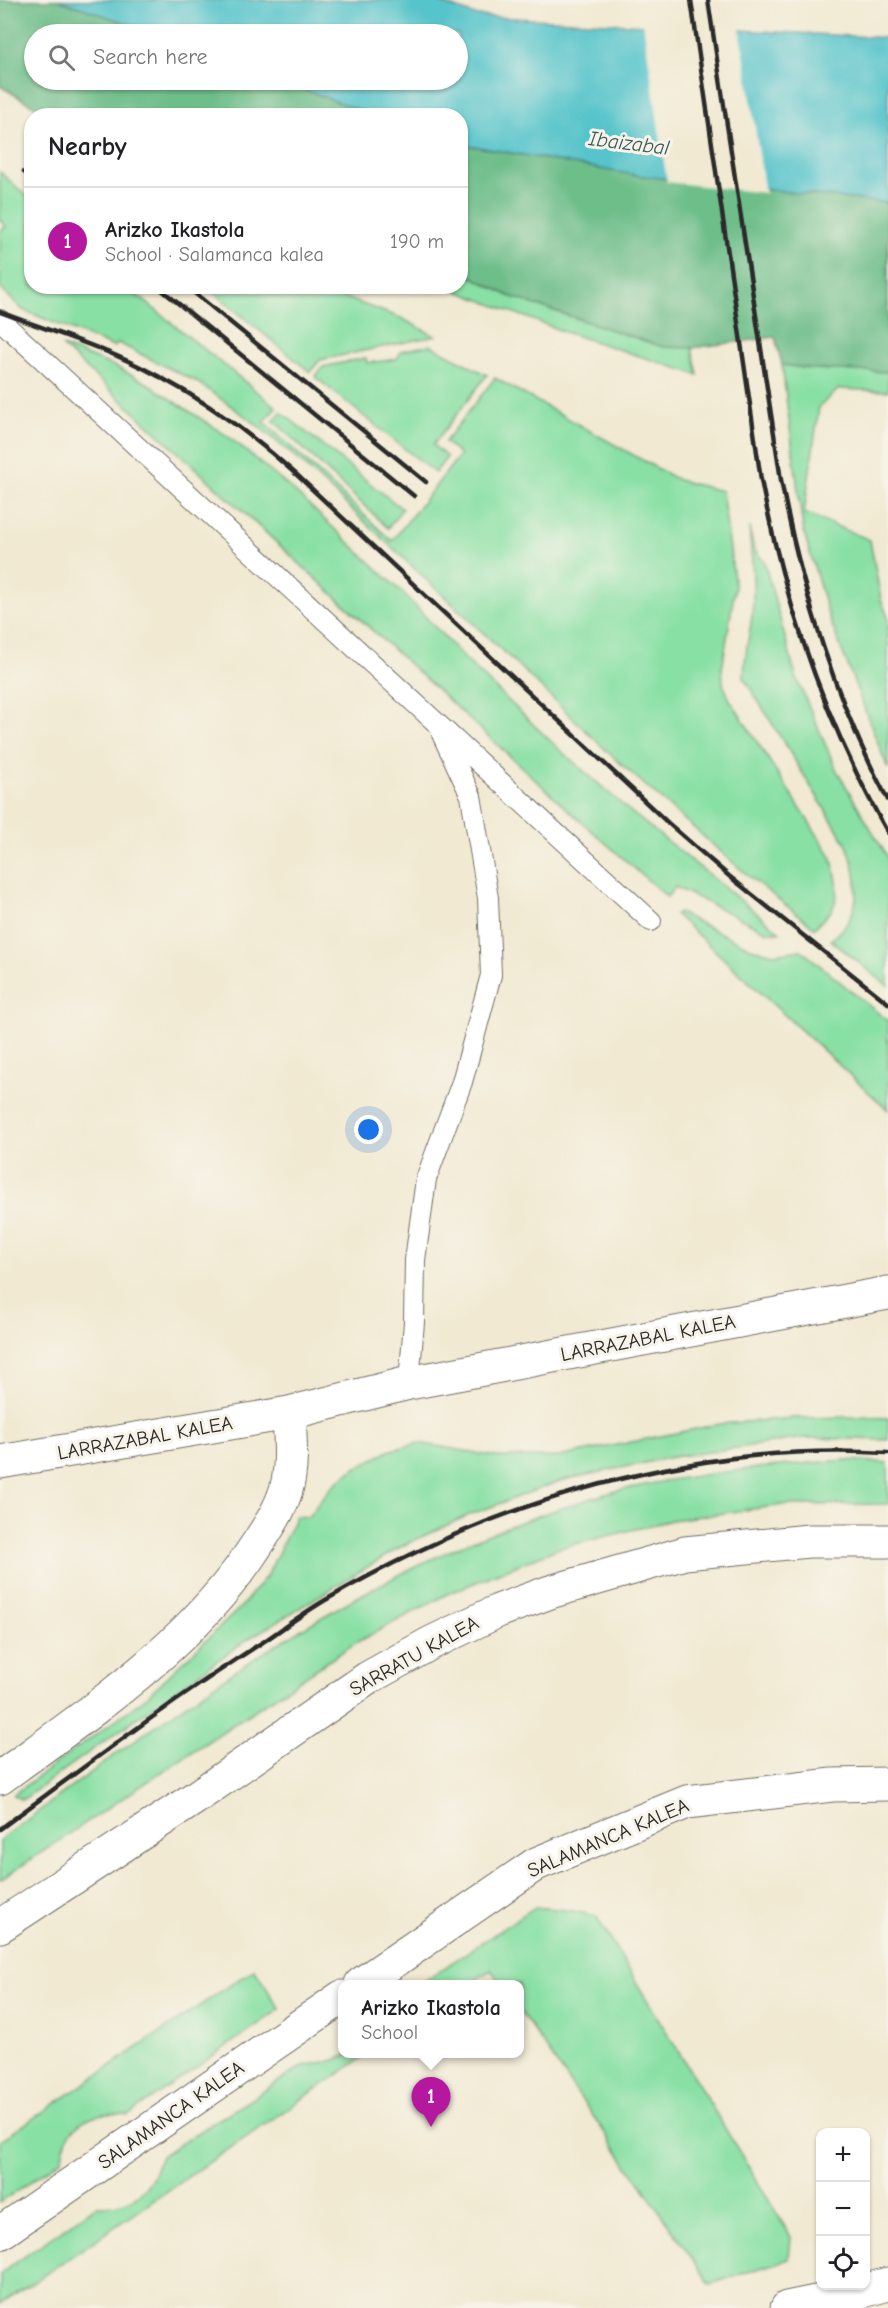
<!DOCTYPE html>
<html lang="en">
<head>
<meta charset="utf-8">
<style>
  :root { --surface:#fff; --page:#f2f2f2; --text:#202124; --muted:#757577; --line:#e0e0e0; --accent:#b5179e }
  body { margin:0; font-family:"Comic Neue",sans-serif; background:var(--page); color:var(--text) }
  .controls { position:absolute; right:18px; bottom:18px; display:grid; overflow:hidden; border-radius:12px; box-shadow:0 2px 4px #0004 }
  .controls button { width:54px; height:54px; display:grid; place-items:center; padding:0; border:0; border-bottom:2px solid var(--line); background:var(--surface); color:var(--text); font:30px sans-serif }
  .you { position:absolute; left:369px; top:1130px; width:21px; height:21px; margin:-15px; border:4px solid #fff; border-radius:50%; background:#1a73e8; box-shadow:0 0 0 9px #1a73e833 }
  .badge { display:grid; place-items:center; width:39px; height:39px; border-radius:50%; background:var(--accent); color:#fff; font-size:20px; font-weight:700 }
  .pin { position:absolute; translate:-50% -50px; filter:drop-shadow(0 2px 3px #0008) }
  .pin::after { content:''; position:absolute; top:32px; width:21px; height:18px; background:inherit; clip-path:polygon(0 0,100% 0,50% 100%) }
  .popup { position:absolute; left:338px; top:1980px; width:186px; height:78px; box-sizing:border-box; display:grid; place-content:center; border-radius:12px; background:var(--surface); filter:drop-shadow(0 2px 4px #0005); font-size:20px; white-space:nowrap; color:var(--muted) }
  .popup b { font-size:22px; color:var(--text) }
  .popup::after { content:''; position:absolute; left:50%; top:100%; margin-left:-12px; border:12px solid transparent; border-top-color:var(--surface) }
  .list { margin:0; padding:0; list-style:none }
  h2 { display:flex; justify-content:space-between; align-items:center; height:78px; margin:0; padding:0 24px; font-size:26px }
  h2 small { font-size:20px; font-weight:400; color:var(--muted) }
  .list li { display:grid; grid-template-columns:39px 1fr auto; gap:18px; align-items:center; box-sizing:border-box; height:108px; padding:0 24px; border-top:2px solid var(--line) }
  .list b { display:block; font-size:22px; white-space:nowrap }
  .list p { margin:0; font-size:20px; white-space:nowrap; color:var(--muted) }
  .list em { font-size:20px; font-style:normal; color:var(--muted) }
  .icon { flex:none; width:33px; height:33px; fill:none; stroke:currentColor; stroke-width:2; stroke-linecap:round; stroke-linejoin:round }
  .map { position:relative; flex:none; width:888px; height:2308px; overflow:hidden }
  .search { position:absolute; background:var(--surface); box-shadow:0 2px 4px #0004; left:24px; top:24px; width:444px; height:66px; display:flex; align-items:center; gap:15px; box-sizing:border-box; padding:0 21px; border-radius:33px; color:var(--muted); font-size:22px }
  .panel { position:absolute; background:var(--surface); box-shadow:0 2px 4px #0004; left:24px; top:108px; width:444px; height:186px; border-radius:24px }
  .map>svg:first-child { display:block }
  .green { fill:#88e0a4; stroke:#5a8668; stroke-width:1.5 }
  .forest { fill:#6ebe8a; stroke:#4c745a; stroke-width:1.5 }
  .water { fill:#57c4cb; stroke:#41787b; stroke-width:1.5 }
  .pier { fill:#f1e9d2 }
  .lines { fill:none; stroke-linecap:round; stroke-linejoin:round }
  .lane-casing { stroke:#706e65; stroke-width:22 }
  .street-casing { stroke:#706e65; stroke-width:35 }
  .lane { stroke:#fff; stroke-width:20 }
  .street { stroke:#fff; stroke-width:33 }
  .rail { stroke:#2b2b2b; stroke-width:4.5 }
  .labels { text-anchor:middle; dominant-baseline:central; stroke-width:6; stroke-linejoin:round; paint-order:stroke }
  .street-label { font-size:20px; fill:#2b2b2b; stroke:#f7f3e8 }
  .water-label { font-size:21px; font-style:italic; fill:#38595b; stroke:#f7f3e8 }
</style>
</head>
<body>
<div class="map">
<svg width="888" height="2308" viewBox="0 0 888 2308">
  <rect width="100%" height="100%" fill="#f7f3e8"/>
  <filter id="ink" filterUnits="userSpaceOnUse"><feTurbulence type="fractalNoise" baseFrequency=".0167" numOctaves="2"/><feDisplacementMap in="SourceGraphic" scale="12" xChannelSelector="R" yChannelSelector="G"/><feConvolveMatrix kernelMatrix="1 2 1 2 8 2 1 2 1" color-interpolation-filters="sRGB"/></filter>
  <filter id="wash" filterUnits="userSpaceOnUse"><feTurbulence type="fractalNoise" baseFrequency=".008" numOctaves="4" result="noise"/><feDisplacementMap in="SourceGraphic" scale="24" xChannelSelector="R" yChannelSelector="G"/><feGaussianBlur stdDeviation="1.35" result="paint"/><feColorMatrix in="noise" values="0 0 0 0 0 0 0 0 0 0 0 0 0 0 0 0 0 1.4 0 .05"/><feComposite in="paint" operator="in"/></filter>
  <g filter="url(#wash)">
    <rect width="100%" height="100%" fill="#f1e9d2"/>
    <path class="green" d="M0 172 31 200 32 286 127 287 276 407 264 422 392 541 460 455 445 442 495 378 678 480 722 491 735 587 722 669 723 684 730 700 831 856C836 874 842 892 832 909 828 916 820 921 815 928L746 874 612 756 525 672 302 463 256 424 197 382 118 343 114 347 23 310 0 288V231L6 227 0 220Z
      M461 271 509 296 663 347 692 348 698 375 562 331 446 287 460 286Z
      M207 287H315L401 318 435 336 320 360 310 372Z
      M430 345 487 375 433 445 447 457 435 473 315 377 323 367 366 358 367 363 397 359 401 351Z
      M62 346 116 367 145 382 229 437 294 491 403 593 468 662 560 750 626 808 780 932H768L675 887 667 897 576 817Z
      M782 365 812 369 888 372V391L839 389 819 407 804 513 870 540 881 600 888 617V769L829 617 803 529Z
      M281 412 402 509 388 528 274 421Z
      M749 527 754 550 764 561 796 677 837 771 888 858V986L831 940C864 915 860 880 847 845L744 678C744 654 751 631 753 607 755 580 751 553 749 527Z
      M679 913 751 948 773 954 801 950 888 1021V1110L675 914Z
      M863 1417 888 1418V1440L805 1438 673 1457 563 1480 469 1515 404 1545 248 1639 22 1800 13 1795 143 1700 240 1608 268 1574 296 1516 308 1517 331 1487 354 1469 389 1451 419 1443 498 1457H558L720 1424 794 1418Z
      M847 1460 888 1463V1504L783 1505 672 1520 559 1548 447 1594 357 1642 0 1880V1840C172 1712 355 1572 562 1508 581 1502 601 1494 621 1490 695 1473 771 1466 847 1460Z
      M535 1907 568 1910 596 1916 791 2237 789 2259 710 2284 520 2011V1984H501L491 1970 469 1984H420Z
      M254 1969 280 2009 128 2115C94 2109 65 2122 62 2159L0 2203V2141Z
      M349 2054H368L0 2305V2274L96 2206C135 2206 149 2192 161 2156L303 2066 335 2060Z"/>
    <path class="forest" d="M0 0H58L159 34H34V80H278L373 115H49L0 86Z
      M460 144 635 175 888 203V372L812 369 782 365 775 337 692 348 663 347 509 296 461 271Z"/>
    <path class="water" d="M58 0H433L478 16 888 38V203L635 175 461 144 460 116 373 115 278 80H458V34H159Z"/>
    <path class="pier" d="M643 22 740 28 765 193 667 182Z"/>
  </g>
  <g filter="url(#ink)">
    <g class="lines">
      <defs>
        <path id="lane" d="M0 320 651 921
          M409 1383 414 1322 415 1260 426 1179 462 1082 491 975 488 898 471 796 442 734"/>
        <path id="street" d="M0 1462 289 1413 409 1383 888 1293
          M0 1778C94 1709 194 1643 258 1543 269 1526 280 1510 286 1490 293 1466 290 1438 289 1413
          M0 1926 192 1800 368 1678 431 1643 498 1611 550 1592 685 1553 809 1541H888
          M361 1984 536 1864 687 1802 832 1785 888 1784
          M0 2233 342 1997
          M787 2308 845 2296 888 2284"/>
      </defs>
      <use href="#lane" class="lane-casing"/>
      <use href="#street" class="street-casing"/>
      <use href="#lane" class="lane"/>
      <use href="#street" class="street"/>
      <path class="rail" d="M691 0 761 480C785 604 825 722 888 833
        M708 0 781 480C802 592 834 699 888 800
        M24 172 32 178
        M157 286 414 496
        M186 286 426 482
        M0 312C53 332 109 349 158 376 209 403 254 436 297 475L668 823 729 876 888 1003
        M0 1829C87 1765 172 1700 263 1642 285 1627 306 1611 329 1598 496 1501 694 1441 888 1453"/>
    </g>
  </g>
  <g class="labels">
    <g class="street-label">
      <text transform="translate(648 1338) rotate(-11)">LARRAZABAL KALEA</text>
      <text transform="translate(145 1438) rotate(-10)">LARRAZABAL KALEA</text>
      <text transform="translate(414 1656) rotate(-29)">SARRATU KALEA</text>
      <text transform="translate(608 1838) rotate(-23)">SALAMANCA KALEA</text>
      <text transform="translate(171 2115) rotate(-35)">SALAMANCA KALEA</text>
    </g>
    <g class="water-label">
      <text transform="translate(629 143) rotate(7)">Ibaizabal</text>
    </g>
  </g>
</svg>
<div class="controls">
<button>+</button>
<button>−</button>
<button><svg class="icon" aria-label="locate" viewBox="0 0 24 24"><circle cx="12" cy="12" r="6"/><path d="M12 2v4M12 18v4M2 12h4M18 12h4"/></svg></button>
</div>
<div class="you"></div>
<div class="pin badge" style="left:431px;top:2127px">1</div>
<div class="popup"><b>Arizko Ikastola</b>School</div>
<div class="search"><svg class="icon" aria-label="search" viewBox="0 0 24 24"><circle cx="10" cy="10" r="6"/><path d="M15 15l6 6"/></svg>Search here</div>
<section class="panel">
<h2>Nearby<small></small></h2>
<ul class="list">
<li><span class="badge">1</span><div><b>Arizko Ikastola</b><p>School · Salamanca kalea</p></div><em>190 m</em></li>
</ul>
</section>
</div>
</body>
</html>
